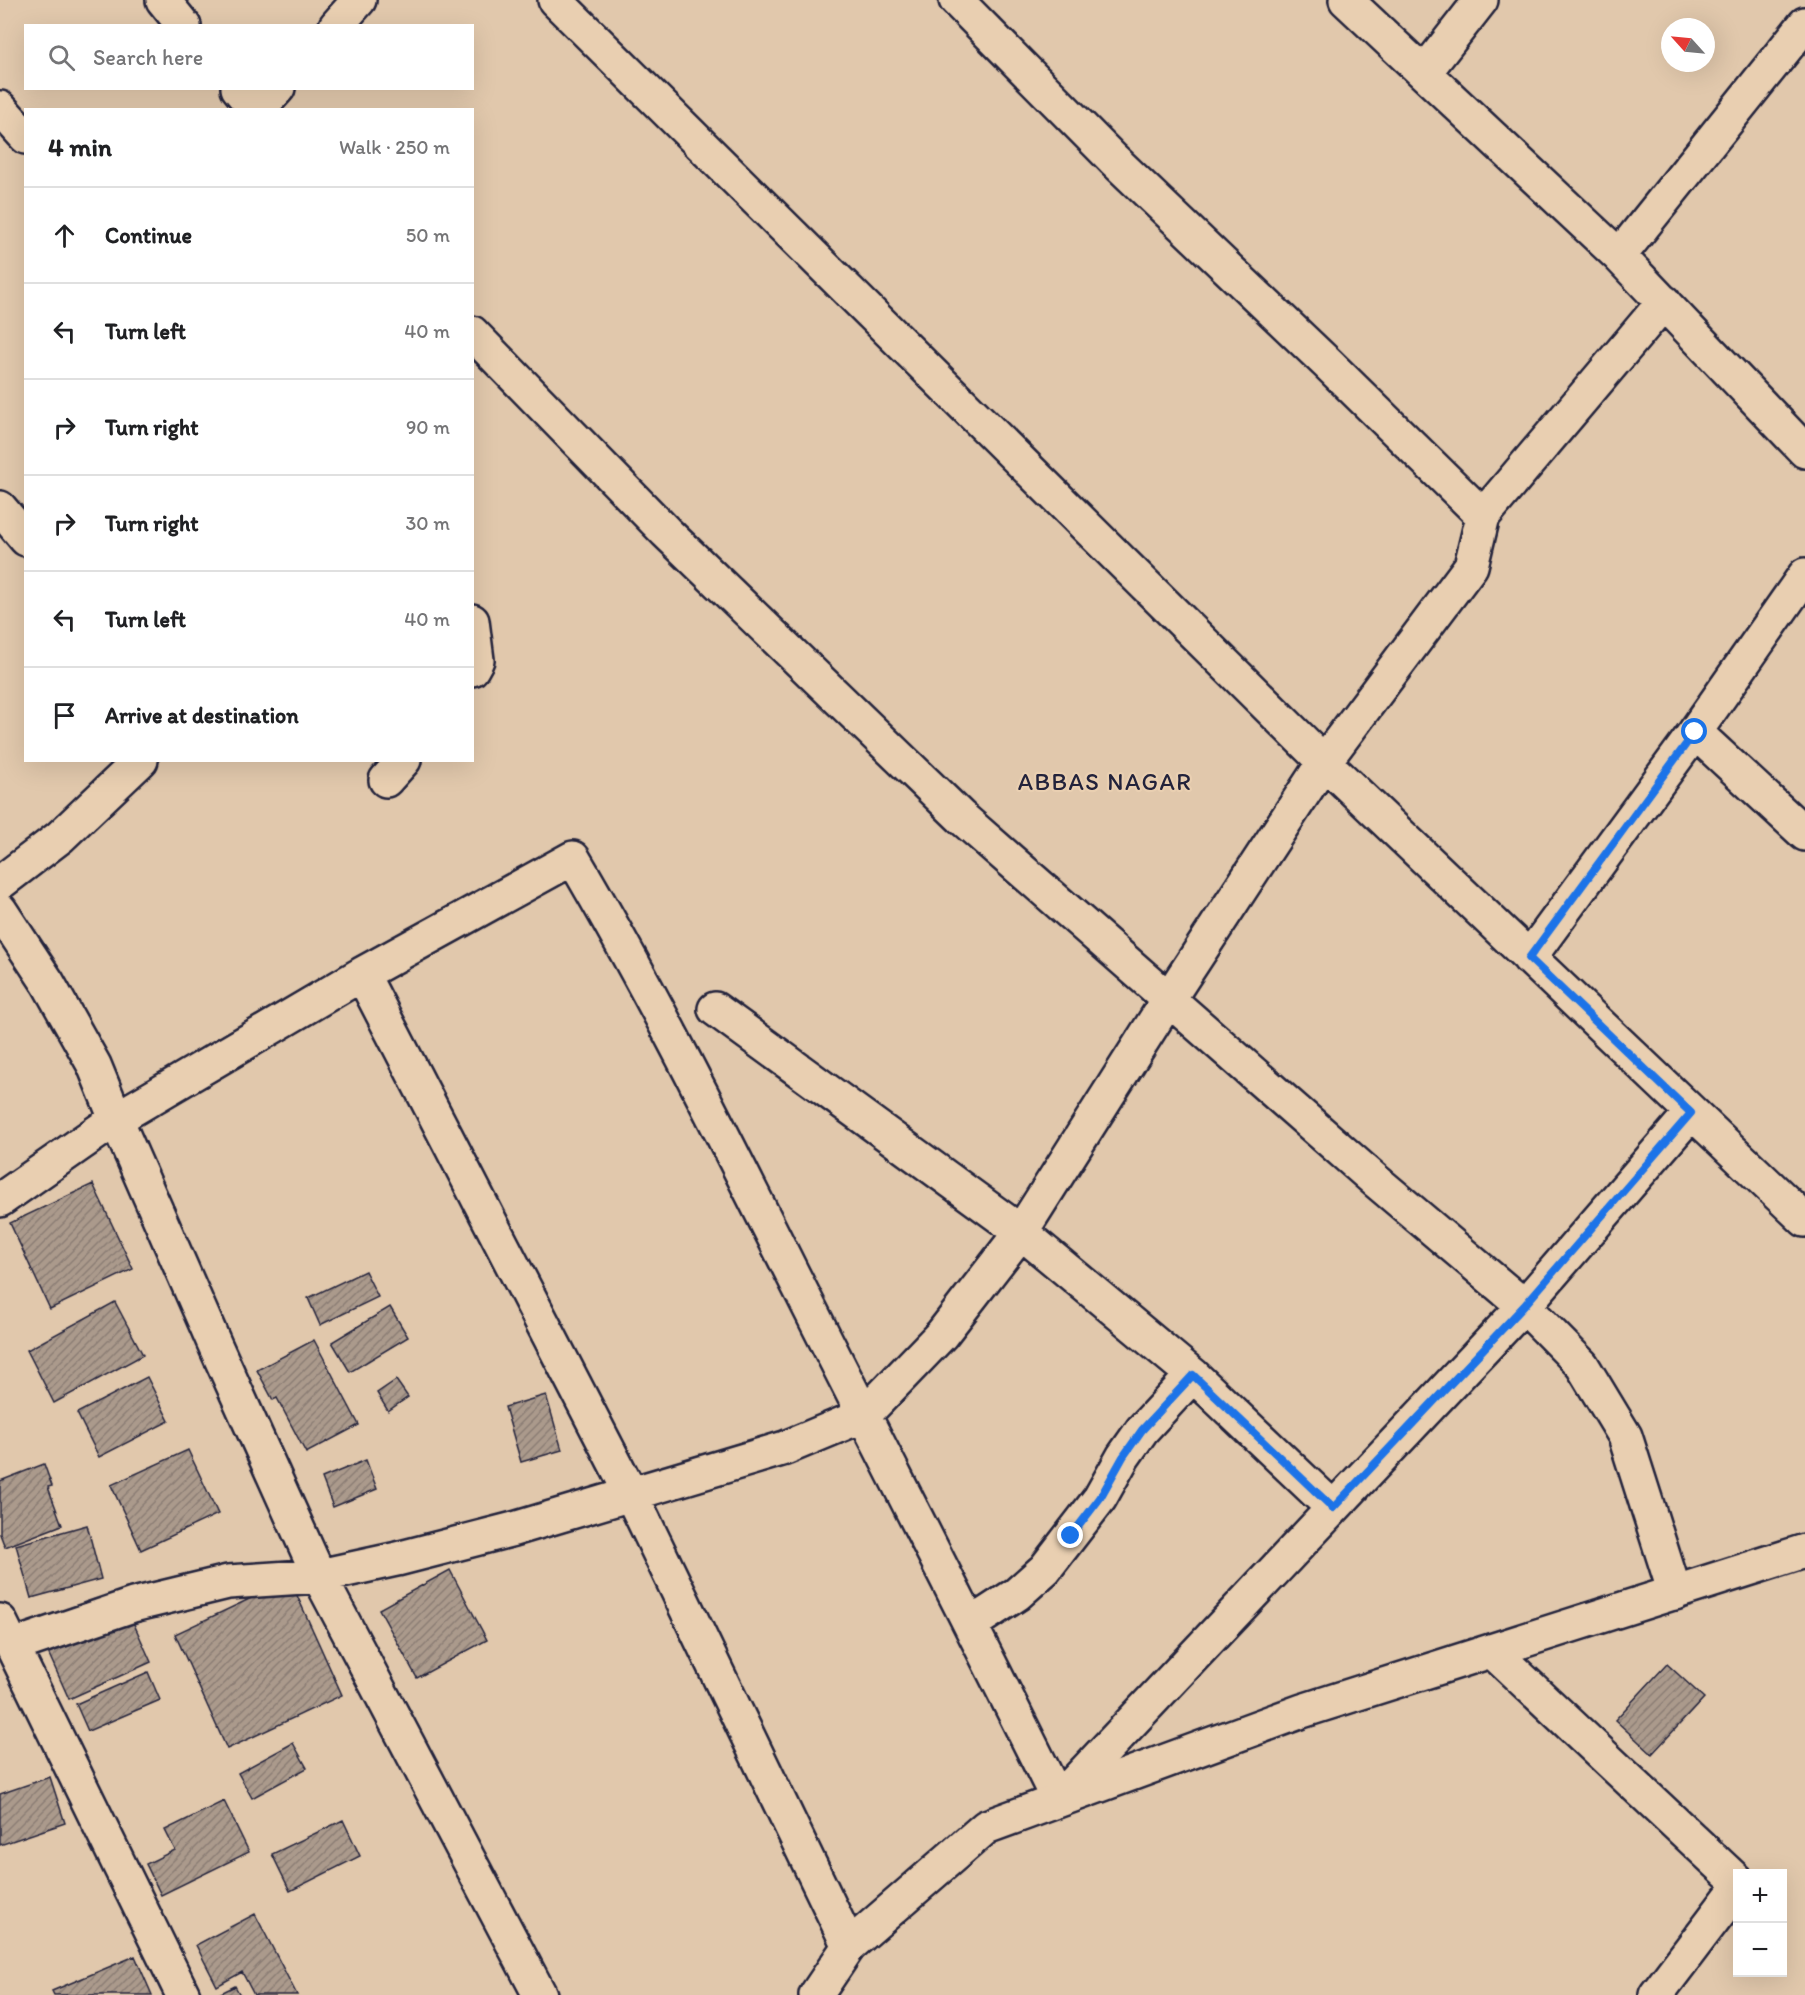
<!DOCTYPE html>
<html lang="en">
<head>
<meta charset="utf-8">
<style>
  :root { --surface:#fff; --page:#f6f6f6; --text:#202124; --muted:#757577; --line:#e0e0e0 }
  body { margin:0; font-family:Itim,sans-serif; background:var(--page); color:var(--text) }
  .controls { position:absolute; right:18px; bottom:18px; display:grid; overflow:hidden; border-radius:0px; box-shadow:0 6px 24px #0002 }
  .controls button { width:54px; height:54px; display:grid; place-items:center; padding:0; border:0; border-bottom:2px solid var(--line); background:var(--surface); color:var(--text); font:30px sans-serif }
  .compass { position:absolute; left:1661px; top:18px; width:54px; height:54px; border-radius:50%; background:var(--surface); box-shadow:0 6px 24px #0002; rotate:297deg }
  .stop { position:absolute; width:18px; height:18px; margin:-14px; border:4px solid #1a73e8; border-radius:50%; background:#fff }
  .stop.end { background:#1a73e8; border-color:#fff; box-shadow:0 2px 6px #0008 }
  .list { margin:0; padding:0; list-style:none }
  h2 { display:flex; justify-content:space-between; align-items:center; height:78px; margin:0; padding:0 24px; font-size:26px }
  h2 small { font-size:20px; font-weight:400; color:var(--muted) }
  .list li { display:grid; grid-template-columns:39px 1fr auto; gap:18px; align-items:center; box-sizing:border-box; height:96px; padding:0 24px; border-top:2px solid var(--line) }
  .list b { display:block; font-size:22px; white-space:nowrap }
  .list em { font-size:20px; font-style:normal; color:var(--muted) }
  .icon { flex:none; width:33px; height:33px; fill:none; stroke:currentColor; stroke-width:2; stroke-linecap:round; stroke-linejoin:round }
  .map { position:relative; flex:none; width:1805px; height:1995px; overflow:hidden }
  .search { position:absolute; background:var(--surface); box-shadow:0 6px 24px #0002; left:24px; top:24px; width:450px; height:66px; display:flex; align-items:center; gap:15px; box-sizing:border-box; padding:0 21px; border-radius:0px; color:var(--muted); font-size:22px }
  .panel { position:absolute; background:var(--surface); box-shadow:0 6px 24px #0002; left:24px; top:108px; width:450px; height:654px; border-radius:0px }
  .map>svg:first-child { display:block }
  .building { fill:url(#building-hatch); stroke:#22223b; stroke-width:1.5 }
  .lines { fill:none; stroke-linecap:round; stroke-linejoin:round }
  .street-casing { stroke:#22223b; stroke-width:38 }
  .secondary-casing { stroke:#22223b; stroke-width:38 }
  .street { stroke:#e9cfb1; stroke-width:33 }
  .secondary { stroke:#e9cfb1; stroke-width:33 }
  .route { stroke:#1a73e8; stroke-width:8 }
  .labels { text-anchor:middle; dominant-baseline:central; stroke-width:4.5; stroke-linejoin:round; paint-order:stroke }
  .neighbourhood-label { font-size:24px; letter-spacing:1.5px; fill:#22223b; stroke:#e9cfb1 }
</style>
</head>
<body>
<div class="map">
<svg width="1805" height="1995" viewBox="0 0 1805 1995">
  <defs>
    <pattern id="building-hatch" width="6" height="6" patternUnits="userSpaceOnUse" patternTransform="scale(1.5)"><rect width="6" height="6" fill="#ab9a8c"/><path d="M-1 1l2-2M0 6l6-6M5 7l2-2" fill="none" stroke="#8b7d74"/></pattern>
  </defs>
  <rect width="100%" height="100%" fill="#e1c8ac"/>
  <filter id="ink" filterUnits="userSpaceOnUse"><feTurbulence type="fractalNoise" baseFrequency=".0167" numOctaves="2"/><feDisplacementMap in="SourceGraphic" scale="12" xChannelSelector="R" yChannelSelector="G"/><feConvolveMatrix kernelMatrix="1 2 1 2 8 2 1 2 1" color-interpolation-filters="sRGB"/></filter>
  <g filter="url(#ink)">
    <path class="building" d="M93 1184 133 1269 50 1309 10 1223Z
      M365 1271 378 1297 320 1325 308 1298Z
      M115 1302 143 1355 54 1403 27 1350Z
      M390 1307 408 1337 350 1372 332 1342Z
      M314 1340 359 1425 306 1453 277 1398 273 1400 257 1370Z
      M147 1377 169 1421 99 1457 77 1413Z
      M396 1380 408 1397 388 1411 377 1393Z
      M546 1395 562 1450 521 1462 505 1407Z
      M188 1450 218 1514 141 1550 111 1485Z
      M366 1460 377 1489 333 1507 322 1478Z
      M44 1464 52 1486 48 1487 62 1525 5 1547 0 1534V1481Z
      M87 1525 101 1579 31 1598 16 1545Z
      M450 1570 487 1640 417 1678 379 1609Z
      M290 1580 342 1695 227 1749 175 1634Z
      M129 1613 151 1662 69 1699 47 1650Z
      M1667 1664 1704 1698 1652 1754 1615 1720Z
      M148 1672 160 1700 88 1731 76 1704Z
      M293 1743 307 1768 252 1798 238 1773Z
      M50 1777 65 1823 0 1845V1794Z
      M224 1801 249 1852 161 1895 146 1864 175 1850 165 1830Z
      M343 1820 360 1856 290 1891 272 1854Z
      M255 1914 297 1995H254L242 1972 217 1986 196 1945Z
      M135 1956 152 1995H54L52 1991Z
      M235 1986 240 1995H217Z"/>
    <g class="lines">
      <defs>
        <path id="street" d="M163 0 184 26
          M555 0 1324 762 1805 1220
          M956 0 1113 159 1328 364 1483 516
          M1346 0 1619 256 1805 451
          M336 26 359 0
          M1424 73 1481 0
          M238 88 256 110
          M0 108 26 137
          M258 110 278 88
          M1619 256 1805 24
          M472 333 666 532 961 817 1376 1181 1524 1306 1582 1365 1625 1436 1675 1593
          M0 508 26 539
          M472 621 477 660 472 669
          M1695 732 1805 834
          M386 780 404 760
          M0 883 60 837 141 760
          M0 910 48 983 94 1065 116 1119 0 1200
          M1529 958 1695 732 1805 575
          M362 974 631 1494 849 1946
          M715 1009 1021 1232 1193 1375 1333 1508
          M0 1621 183 1995
          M971 1624 1017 1594 1045 1569 1100 1498 1123 1457 1142 1430 1193 1375
          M13 1646 133 1605 228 1582 319 1576 397 1559 514 1529 785 1448 864 1415 942 1334 1021 1232 1168 1000 1324 762 1471 566 1483 516 1664 302
          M1492 1651 1738 1882
          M540 1995 319 1576 215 1345 116 1119 362 974 573 858C655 997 726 1142 799 1287 885 1458 973 1628 1058 1800L1524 1306 1691 1113
          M1656 1995 1738 1887"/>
        <path id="secondary" d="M816 1995 849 1946 986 1827 1302 1711 1805 1551"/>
      </defs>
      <use href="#street" class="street-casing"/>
      <use href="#secondary" class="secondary-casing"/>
      <use href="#street" class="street"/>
      <use href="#secondary" class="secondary"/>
    </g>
  </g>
  <g class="lines" filter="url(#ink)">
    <path class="route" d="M1071 1536 1100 1498 1123 1457 1142 1430 1193 1375 1333 1508 1524 1306 1691 1113 1529 958 1695 732"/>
  </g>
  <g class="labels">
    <g class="neighbourhood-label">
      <text x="1105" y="781">ABBAS NAGAR</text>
    </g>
  </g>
</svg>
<div class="controls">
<button>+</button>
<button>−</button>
</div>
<svg class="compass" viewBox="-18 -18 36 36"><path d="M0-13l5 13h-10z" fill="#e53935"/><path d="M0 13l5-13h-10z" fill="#757577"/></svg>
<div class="stop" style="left:1695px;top:732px"></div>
<div class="stop end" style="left:1071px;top:1536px"></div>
<div class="search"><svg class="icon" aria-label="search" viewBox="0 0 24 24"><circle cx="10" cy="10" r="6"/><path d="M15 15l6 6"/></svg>Search here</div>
<section class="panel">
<h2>4 min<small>Walk · 250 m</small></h2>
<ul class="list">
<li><svg class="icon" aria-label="ahead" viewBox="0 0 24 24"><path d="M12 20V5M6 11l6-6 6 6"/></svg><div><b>Continue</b></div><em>50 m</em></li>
<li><svg class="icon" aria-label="left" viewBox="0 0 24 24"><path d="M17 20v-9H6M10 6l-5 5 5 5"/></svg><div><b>Turn left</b></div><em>40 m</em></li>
<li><svg class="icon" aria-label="right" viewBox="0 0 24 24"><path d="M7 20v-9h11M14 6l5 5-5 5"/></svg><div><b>Turn right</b></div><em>90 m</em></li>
<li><svg class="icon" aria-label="right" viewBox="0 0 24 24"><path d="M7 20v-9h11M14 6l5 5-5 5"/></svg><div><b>Turn right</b></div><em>30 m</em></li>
<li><svg class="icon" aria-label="left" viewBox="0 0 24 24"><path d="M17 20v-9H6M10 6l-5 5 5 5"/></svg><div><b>Turn left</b></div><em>40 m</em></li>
<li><svg class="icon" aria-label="arrive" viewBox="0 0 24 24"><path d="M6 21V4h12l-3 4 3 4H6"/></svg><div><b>Arrive at destination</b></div></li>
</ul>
</section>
</div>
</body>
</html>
